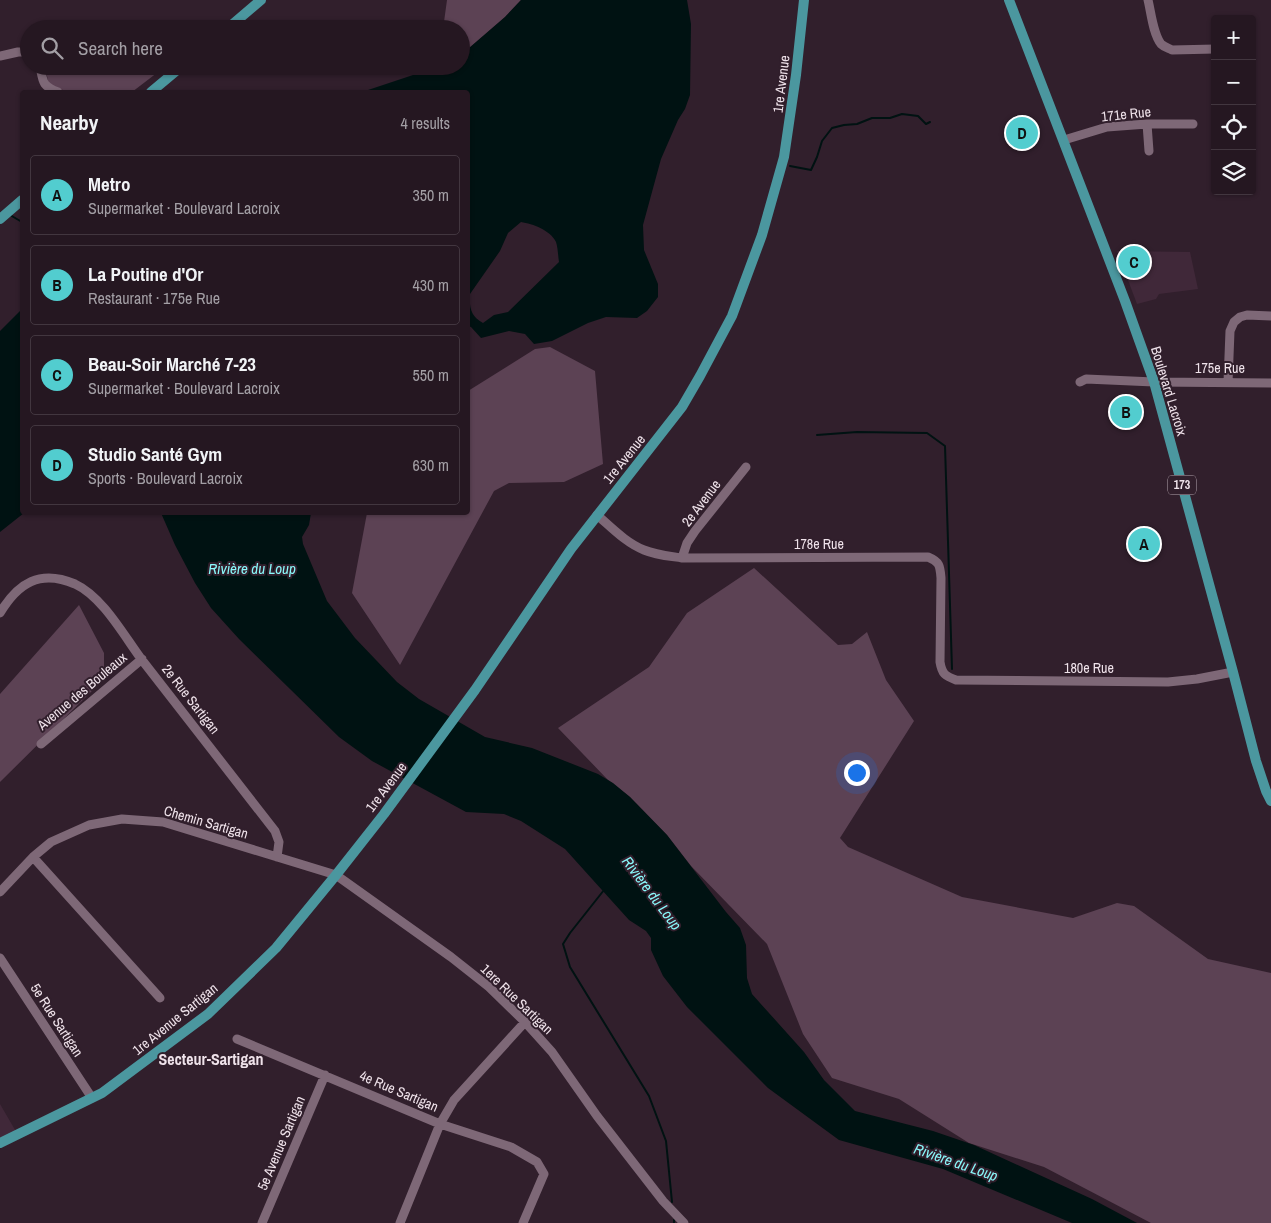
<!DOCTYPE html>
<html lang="en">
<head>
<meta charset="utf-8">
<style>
  :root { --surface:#251721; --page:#31242e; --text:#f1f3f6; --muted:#a39fa5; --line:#42363f; --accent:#52cdcf }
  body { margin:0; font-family:"Archivo Narrow",sans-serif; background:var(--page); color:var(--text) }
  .controls { position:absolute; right:15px; top:15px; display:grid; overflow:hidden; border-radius:5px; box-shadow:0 1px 4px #0004 }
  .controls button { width:45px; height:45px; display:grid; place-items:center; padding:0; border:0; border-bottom:1px solid var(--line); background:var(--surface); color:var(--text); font:25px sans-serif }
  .you { position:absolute; left:856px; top:772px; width:18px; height:18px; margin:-12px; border:4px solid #fff; border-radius:50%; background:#1a73e8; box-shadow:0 0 0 8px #1a73e833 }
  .badge { display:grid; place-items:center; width:32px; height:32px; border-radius:50%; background:var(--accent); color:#111; font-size:16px; font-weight:700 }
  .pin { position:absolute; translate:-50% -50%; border:2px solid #fff; box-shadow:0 1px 5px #0006 }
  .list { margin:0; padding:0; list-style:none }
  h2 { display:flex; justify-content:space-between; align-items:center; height:65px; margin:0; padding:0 20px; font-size:21px }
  h2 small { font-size:16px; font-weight:400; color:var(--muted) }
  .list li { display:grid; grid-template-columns:32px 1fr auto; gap:15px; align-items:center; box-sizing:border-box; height:80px; margin:0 10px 10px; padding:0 10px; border:1px solid var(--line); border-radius:5px }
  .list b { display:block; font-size:19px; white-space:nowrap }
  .list p { margin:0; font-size:16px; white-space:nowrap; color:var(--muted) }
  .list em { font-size:16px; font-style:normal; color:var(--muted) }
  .icon { flex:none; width:28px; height:28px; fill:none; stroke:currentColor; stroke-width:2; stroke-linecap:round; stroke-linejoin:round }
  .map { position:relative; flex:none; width:1271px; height:1223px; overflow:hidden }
  .search { position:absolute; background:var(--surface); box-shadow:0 1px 4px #0004; left:20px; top:20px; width:450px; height:55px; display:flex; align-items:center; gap:12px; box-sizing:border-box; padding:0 18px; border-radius:28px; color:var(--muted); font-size:19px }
  .panel { position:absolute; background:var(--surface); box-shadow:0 1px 4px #0004; left:20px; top:90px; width:450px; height:425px; border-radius:5px }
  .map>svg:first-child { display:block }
  .built { fill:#402839 }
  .green { fill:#5c4254 }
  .water { fill:#001212; fill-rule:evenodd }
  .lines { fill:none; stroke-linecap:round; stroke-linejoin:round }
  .stream { stroke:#001212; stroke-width:2 }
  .minor { stroke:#7e6877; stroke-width:9 }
  .major { stroke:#4b979f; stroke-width:10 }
  .labels { text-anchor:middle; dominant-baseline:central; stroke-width:4; stroke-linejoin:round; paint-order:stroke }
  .shield { fill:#311f2c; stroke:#b6a8b1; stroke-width:1 }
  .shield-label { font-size:12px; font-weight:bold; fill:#efe2ea }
  .street-label { font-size:14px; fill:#efe2ea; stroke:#311f2c }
  .water-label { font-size:15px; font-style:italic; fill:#8af9fb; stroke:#311f2c }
  .quarter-label { font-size:16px; font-weight:bold; fill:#efe2ea; stroke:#311f2c }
</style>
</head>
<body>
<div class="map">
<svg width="1271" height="1223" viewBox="0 0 1271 1223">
  <rect width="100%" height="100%" fill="#311f2c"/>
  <path class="built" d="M1117 251 1190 252 1198 289 1159 294 1156 299 1137 304Z
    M0 1104 18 1135 0 1143Z"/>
  <path class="green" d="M447 0H521L505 17 461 55V29H443Z
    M45 66H166L132 92H70L49 86Z
    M550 347 595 371 603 464 564 482 509 483 494 491 400 665 352 593 367 513 468 512V391L535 349Z
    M754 568 838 645 852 644 867 632 886 680 914 721 840 838 848 847 962 897 1073 918 1117 903 1134 906 1208 959 1271 973V1223H1151L1044 1167 969 1143 899 1099 832 1078 803 1034 767 944 691 866 667 835 630 797 608 780 558 728 649 667 687 613Z
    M79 605 104 653V679L0 782V694Z"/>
  <path class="water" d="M521 0H687L691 24 690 95 685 109 678 120 661 159 643 225 644 250 658 284V297L647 311 637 318 606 317 588 323 552 341 534 344 525 334 509 331 481 338 471 327 468 326V92H362L440 66H461V55L505 17ZM521 222C533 224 550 230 556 242 558 248 558 256 559 262L508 312 494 315 483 323C471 316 469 308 470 294L500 251 508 233Z
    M22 309V512L24 513 0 532V331Z
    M161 513H311L309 525 302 537 303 544 327 601 355 638 397 682 419 699 485 737 532 748 598 774 613 783 630 797 667 835 726 912 740 928 746 945 747 978 752 994 804 1052 824 1080 855 1111 933 1131 974 1145 1092 1199 1137 1223H1072L943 1169 839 1140 768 1088 687 1007 663 976 651 950V938L646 931 629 920 565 849 521 821 504 814 466 812 372 761 339 737 239 639 211 608 195 583 175 545Z"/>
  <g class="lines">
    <path class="stream" d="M790 166 811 170 817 157 822 141 832 128 844 125 857 124 872 118H890L902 114 918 116 926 124 930 122
      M10 215 22 222
      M817 435 857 432 927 433 945 446 952 669
      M604 890 570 933 563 944 570 967 649 1096 666 1141 672 1202
      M674 1220V1223"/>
    <path class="minor" d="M1148 0C1151 12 1153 34 1161 44 1164 47 1168 48 1172 50L1215 49
      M0 56 18 52H29
      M40 66C43 82 42 86 58 92
      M1147 124 1149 151
      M1064 140 1107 127 1147 124H1193
      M1080 382 1086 379 1154 382 1271 383
      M1228 382 1230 331 1234 322 1240 317 1247 315 1271 316
      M597 515C611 527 626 543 644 550 656 555 669 556 682 558L928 557C940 562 940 566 941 578L940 662C942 674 945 676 956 680L1168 682 1197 679 1233 672
      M682 558 687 543 695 531 746 467
      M0 613C18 583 40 569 75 584 103 597 124 636 142 660 186 717 231 774 275 831L279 842 277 857
      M41 744 142 659
      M33 857 160 998
      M0 892 33 857 51 842 89 825 122 819 163 822 336 875 451 957 489 987 525 1022 552 1052 597 1116 663 1201 684 1223
      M0 958 92 1098
      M237 1039 440 1124 511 1147 537 1162 544 1174 523 1223
      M262 1223 325 1075
      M400 1223 440 1124 454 1100 525 1022"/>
    <path class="major" d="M1009 0 1125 301 1154 382 1233 672 1256 761 1266 791 1271 801
      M227 29 261 0
      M151 92 182 66
      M0 219 22 200
      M0 1143 102 1093 208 1014 276 948 336 875 384 814 475 690 571 549 682 407 700 376 732 316 762 235 784 157 796 75 804 0"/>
  </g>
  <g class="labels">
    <rect class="shield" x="1168" y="475.5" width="28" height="19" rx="4"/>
    <g class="shield-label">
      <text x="1182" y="485">173</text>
    </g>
    <g class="street-label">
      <text transform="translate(781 84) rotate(-83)">1re Avenue</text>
      <text transform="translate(1126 114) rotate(-6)">171e Rue</text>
      <text x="1220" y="368">175e Rue</text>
      <text transform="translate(1169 391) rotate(73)">Boulevard Lacroix</text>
      <text transform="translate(624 459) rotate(-51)">1re Avenue</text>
      <text transform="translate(701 503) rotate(-53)">2e Avenue</text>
      <text x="819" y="544">178e Rue</text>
      <text x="1089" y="668">180e Rue</text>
      <text transform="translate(82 691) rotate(-40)">Avenue des Bouleaux</text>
      <text transform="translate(191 699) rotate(52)">2e Rue Sartigan</text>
      <text transform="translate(386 787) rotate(-53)">1re Avenue</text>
      <text transform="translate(206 822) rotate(16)">Chemin Sartigan</text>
      <text transform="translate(517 999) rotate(44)">1ere Rue Sartigan</text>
      <text transform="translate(175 1019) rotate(-39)">1re Avenue Sartigan</text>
      <text transform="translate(57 1020) rotate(57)">5e Rue Sartigan</text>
      <text transform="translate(399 1091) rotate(23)">4e Rue Sartigan</text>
      <text transform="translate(281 1143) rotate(-67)">5e Avenue Sartigan</text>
    </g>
    <g class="water-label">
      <text x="252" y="568">Rivière du Loup</text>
      <text transform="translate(652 893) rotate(53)">Rivière du Loup</text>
      <text transform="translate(956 1162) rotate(19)">Rivière du Loup</text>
    </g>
    <g class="quarter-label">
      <text x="211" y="1059">Secteur-Sartigan</text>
    </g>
  </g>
</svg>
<div class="controls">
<button>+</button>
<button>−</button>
<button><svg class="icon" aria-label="locate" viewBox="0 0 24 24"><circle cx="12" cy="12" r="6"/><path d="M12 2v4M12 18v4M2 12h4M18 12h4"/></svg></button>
<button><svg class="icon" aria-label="layers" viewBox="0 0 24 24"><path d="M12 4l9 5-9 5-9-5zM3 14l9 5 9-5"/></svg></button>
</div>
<div class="you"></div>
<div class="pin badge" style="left:1144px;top:544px">A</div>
<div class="pin badge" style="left:1126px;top:412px">B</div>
<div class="pin badge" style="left:1134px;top:262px">C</div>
<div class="pin badge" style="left:1022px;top:133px">D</div>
<div class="search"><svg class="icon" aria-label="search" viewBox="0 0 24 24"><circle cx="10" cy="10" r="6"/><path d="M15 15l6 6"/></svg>Search here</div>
<section class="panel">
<h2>Nearby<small>4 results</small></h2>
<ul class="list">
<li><span class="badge">A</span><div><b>Metro</b><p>Supermarket · Boulevard Lacroix</p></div><em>350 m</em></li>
<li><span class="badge">B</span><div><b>La Poutine d'Or</b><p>Restaurant · 175e Rue</p></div><em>430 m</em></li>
<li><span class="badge">C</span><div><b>Beau-Soir Marché 7-23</b><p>Supermarket · Boulevard Lacroix</p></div><em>550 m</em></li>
<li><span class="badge">D</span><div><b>Studio Santé Gym</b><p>Sports · Boulevard Lacroix</p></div><em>630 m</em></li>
</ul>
</section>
</div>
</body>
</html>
